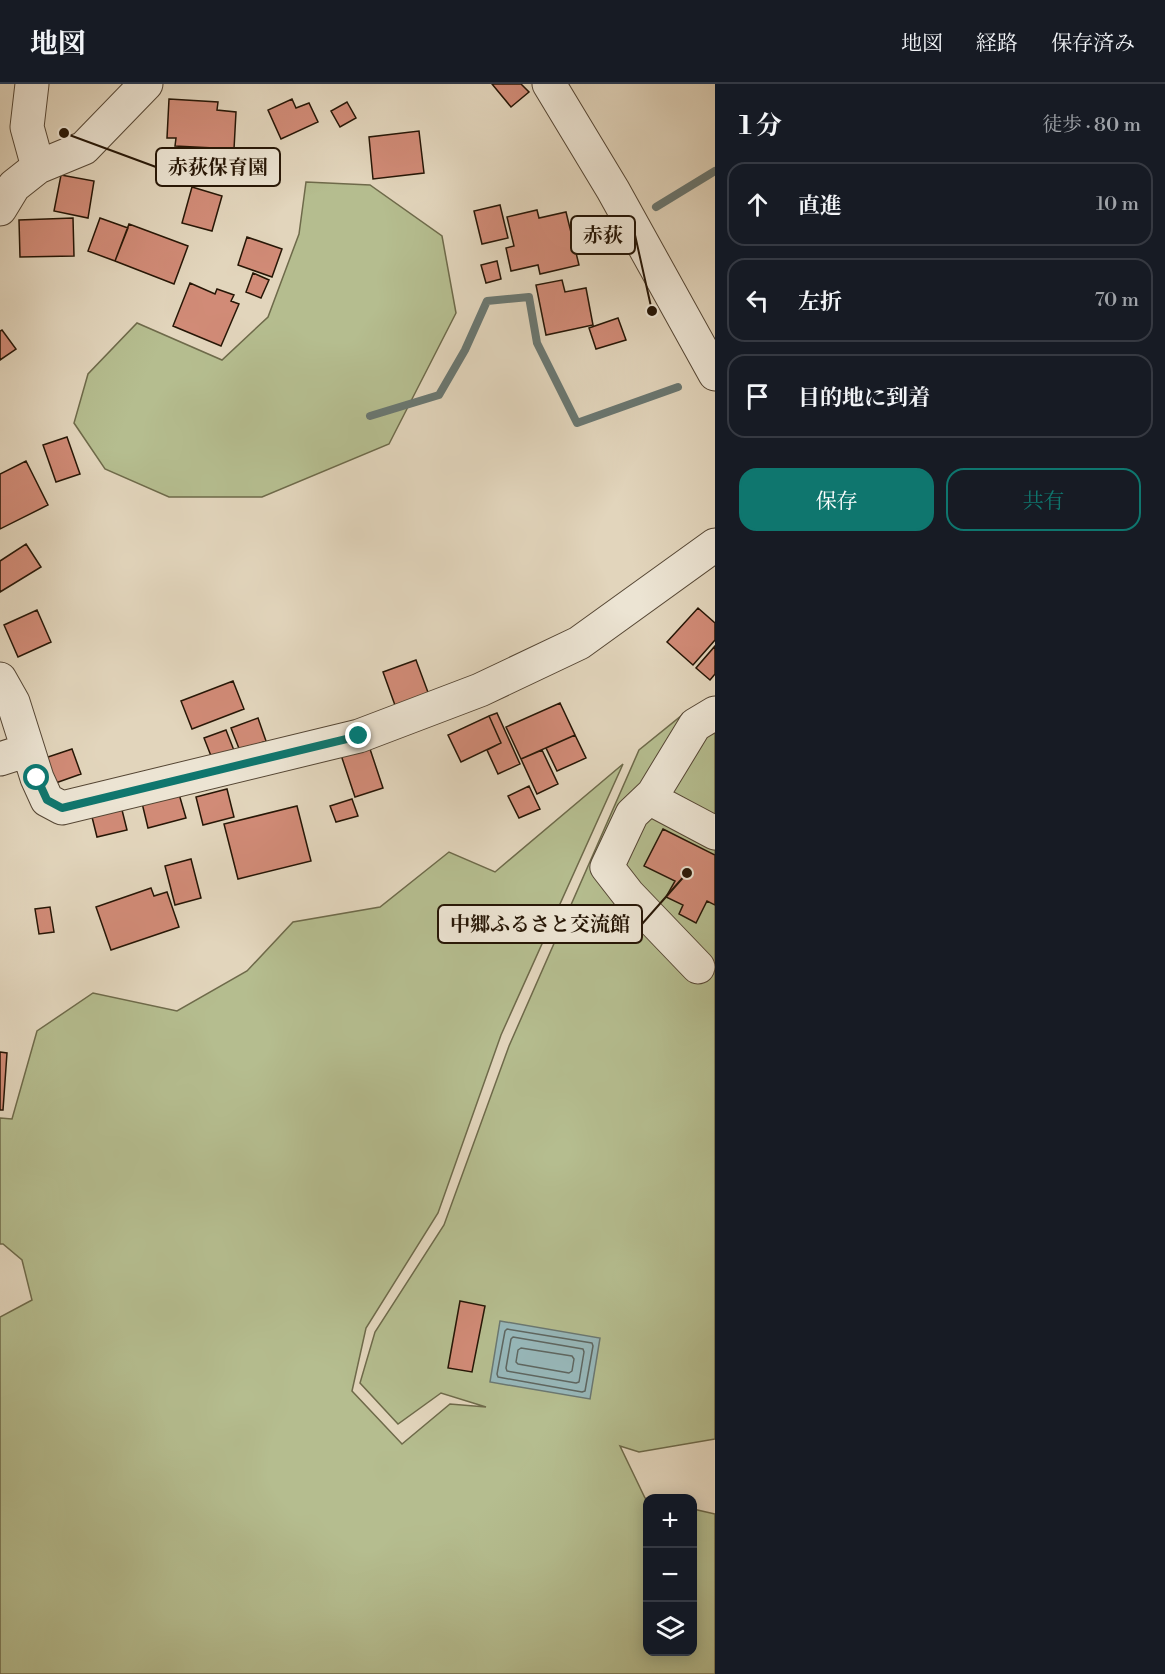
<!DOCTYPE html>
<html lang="ja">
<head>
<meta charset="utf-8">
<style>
  :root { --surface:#171b24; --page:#242831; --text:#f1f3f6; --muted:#9ea1a6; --line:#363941; --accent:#0f766e }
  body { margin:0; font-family:"Libre Bodoni","Noto Serif JP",serif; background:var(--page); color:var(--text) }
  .controls { position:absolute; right:18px; bottom:18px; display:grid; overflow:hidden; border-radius:12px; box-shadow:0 3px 15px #0003 }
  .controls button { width:54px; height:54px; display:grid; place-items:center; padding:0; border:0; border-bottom:2px solid var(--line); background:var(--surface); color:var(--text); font:30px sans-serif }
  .stop { position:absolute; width:18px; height:18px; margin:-14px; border:4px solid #0f766e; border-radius:50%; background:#fff }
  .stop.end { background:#0f766e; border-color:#fff; box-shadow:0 2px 6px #0008 }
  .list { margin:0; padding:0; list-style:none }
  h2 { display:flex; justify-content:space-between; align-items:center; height:78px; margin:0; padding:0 24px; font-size:26px }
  h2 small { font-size:20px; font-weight:400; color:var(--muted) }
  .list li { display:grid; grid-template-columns:39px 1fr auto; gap:18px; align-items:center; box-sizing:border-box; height:84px; margin:0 12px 12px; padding:0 12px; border:2px solid var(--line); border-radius:18px }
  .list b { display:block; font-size:22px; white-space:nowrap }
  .list em { font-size:20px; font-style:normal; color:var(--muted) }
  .actions { display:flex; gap:12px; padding:18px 24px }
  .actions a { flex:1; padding:14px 0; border:2px solid var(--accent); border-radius:18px; text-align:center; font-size:21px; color:var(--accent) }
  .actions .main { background:var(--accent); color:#fff }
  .icon { flex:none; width:33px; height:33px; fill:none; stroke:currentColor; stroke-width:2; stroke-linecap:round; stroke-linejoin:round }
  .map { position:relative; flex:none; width:715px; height:1590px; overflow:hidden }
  header { display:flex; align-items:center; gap:36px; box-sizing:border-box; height:84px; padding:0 30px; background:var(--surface); border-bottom:2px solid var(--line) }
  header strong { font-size:28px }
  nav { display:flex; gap:33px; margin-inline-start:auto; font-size:21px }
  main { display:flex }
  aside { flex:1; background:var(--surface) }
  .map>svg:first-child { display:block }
  .green { fill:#b5bd8f; stroke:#6e6a4a; stroke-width:1.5 }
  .water { fill:#97b7b9; stroke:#6a7771; stroke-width:1.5 }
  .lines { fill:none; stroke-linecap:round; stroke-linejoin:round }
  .shore { stroke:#5e6660; stroke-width:1.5 }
  .stream { stroke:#6a7771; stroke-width:8 }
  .building { fill:#d18b77; stroke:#261606; stroke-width:1.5 }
  .minor-casing { stroke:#554634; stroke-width:35 }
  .minor { stroke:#ece4d3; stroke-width:33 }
  .route { stroke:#0f766e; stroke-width:8 }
  .leader { fill:none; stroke:#261606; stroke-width:2 }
  .callout-dot { fill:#261606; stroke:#ece4d3; stroke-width:2 }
  .callout { fill:#ece4d3; stroke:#261606; stroke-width:2 }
  .callout-label { font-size:20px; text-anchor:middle; font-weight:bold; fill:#261606 }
</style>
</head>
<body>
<header>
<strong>地図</strong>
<nav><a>地図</a><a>経路</a><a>保存済み</a></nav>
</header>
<main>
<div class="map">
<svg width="715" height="1590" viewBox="0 0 715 1590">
  <rect width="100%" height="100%" fill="#e2d5bc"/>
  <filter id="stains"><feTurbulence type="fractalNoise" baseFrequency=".00333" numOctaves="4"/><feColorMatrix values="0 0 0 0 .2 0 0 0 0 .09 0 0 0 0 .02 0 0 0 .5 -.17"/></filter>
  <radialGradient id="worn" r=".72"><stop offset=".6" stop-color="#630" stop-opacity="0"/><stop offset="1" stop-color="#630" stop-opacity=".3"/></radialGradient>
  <path class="green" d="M306 98 370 101 442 152 456 229 389 360 262 413H169L105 385 74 339 88 290 137 239 222 276 268 233 299 150Z
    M686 628 715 642V1355L639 1368 620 1362 645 1414 647 1415 648 1568H692L693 1425 715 1430V1590H0V1233L32 1216 22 1176 3 1160H0V1034L12 1035 37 947 93 909 177 927 247 887 293 838 380 823 449 768 495 788 623 680 501 951 438 1129 366 1244 352 1307 402 1360 450 1320 486 1323 441 1309 398 1340 360 1299 375 1248 444 1141 509 962 639 666Z"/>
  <path class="water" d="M500 1237 600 1254 590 1315 490 1298Z"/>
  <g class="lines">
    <path class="shore" d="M507 1245 592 1259 593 1262 585 1307 582 1308 498 1293 497 1290 505 1247Z
      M513 1253 583 1265 584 1268 579 1298 576 1299 507 1287 506 1284 511 1255Z
      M521 1264 572 1272 574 1275 572 1287 569 1289 518 1280 516 1278 518 1266Z"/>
    <path class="stream" d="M656 123 715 87
      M370 332 439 311 465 266 487 217 529 213 537 259 577 339 678 303"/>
  </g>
  <path class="building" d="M492 0H521L529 8 511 23Z
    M169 15 218 18 217 26 236 28 234 65 175 62 176 54H167Z
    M292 15 296 24 309 19 318 38 281 55 268 26Z
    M347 18 356 34 340 43 331 27Z
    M419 47 424 89 373 95 369 53Z
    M61 91 94 97 88 134 54 127Z
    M192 103 222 112 212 147 182 139Z
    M500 121 508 154 482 160 474 127Z
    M537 126 539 134 566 128 579 181 540 190 538 181 511 187 506 164 514 162 507 133Z
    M73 134 74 172 20 173 19 136Z
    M100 134 128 144 115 177 88 167Z
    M129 140 188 162 174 200 115 177Z
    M247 153 282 165 272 193 238 181Z
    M497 177 501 195 486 199 481 181Z
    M253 189 269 196 261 214 246 208Z
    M562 196 565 208 586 204 593 241 546 251 536 201Z
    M190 199 215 210 217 205 234 211 231 217 239 220 221 262 173 242Z
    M618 234 626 256 596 265 589 244Z
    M2 246 16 265 0 276V247Z
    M67 353 80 390 56 398 43 361Z
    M26 377 48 421 0 445V390Z
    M26 460 41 483 0 508V477Z
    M698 524 715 539V556L693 581 667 558Z
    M37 526 51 558 18 573 4 541Z
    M715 562V590L710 596 696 584Z
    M416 576 429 611 396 624 383 588Z
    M233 597 244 625 192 645 181 617Z
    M560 619 575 651 521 675 506 643Z
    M497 629 520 680 498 690 487 666 501 659 489 632Z
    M489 632 501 659 461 678 448 651Z
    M258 634 266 657 240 667 231 644Z
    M226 646 235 669 213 677 204 654Z
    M575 651 586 674 557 687 546 664Z
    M369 662 383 704 355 713 341 671Z
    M72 665 81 690 50 701 42 675Z
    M542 666 558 700 537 710 521 675Z
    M529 702 540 725 519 734 508 712Z
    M227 705 234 733 203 741 196 713Z
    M179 710 186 734 148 744 142 719Z
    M352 715 358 732 336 738 330 722Z
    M121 722 127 746 97 753 91 729Z
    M297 722 311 777 238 795 224 740Z
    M663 745 715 771V821L707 817 696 839 679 830 683 821 666 813 675 797 644 782Z
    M191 775 201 814 175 821 165 782Z
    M151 804 154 812 167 808 179 843 111 866 96 823Z
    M50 823 54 848 39 850 35 825Z
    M0 968 7 969 3 1026H0Z
    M460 1217 485 1222 472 1288 448 1284Z"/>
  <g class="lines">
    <defs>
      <path id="minor" d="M32 0 27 43 38 83
        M549 0 613 106 715 290
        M0 125 14 102 38 83 84 64 146 0
        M0 595 13 618 37 694 47 716 62 724 359 652 480 606 579 559 715 461
        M0 675 28 666
        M649 714 715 749
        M698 883 628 810 607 783 632 730 653 710 695 641 715 629"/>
    </defs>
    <use href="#minor" class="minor-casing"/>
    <use href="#minor" class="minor"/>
  </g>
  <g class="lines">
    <path class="route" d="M37 694 47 716 62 724 359 652"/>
  </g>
  <path class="leader" d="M64 49L156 83M652 227L635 151M687 789L642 840"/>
  <g class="callout-dot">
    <circle cx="64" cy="49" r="6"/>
    <circle cx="652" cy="227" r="6"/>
    <circle cx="687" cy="789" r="6"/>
  </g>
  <g class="callout">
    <rect x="156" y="64" width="124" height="38" rx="6"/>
    <rect x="571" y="132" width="64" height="38" rx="6"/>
    <rect x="438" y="821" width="204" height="38" rx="6"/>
  </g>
  <g class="callout-label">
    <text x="218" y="90">赤荻保育園</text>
    <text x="603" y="158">赤荻</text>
    <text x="540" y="847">中郷ふるさと交流館</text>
  </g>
  <rect width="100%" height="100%" filter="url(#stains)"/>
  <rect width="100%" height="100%" fill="url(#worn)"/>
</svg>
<div class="controls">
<button>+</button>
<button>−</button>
<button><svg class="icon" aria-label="layers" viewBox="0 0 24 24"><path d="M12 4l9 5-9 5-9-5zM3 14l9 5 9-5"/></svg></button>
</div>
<div class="stop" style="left:37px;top:694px"></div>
<div class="stop end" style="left:359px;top:652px"></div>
</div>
<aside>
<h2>1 分<small>徒歩 · 80 m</small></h2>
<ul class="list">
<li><svg class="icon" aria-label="ahead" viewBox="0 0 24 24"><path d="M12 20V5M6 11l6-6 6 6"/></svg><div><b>直進</b></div><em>10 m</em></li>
<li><svg class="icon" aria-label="left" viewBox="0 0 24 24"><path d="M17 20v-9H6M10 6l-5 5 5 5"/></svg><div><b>左折</b></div><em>70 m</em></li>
<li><svg class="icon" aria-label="arrive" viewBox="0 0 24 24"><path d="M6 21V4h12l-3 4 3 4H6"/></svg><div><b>目的地に到着</b></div></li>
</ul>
<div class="actions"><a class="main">保存</a><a>共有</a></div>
</aside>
</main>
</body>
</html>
